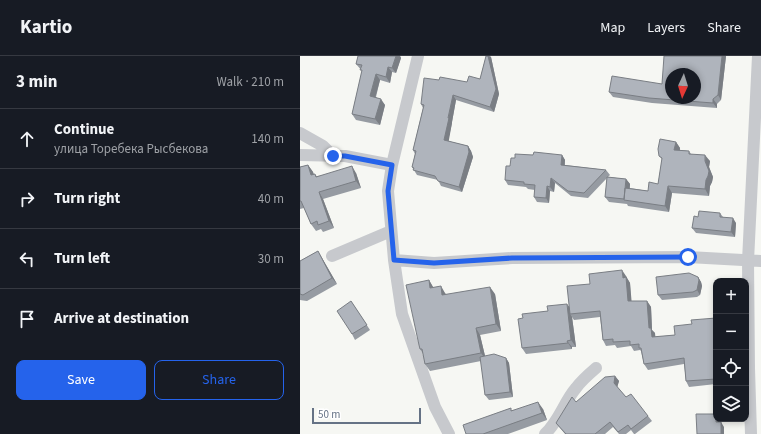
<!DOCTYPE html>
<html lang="en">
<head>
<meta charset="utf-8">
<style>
  :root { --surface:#171b24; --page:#20242c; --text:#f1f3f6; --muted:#9ea1a6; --line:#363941; --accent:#2563eb }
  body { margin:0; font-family:"Source Sans 3",sans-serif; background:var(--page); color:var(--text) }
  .controls { position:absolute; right:12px; bottom:12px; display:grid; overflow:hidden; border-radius:8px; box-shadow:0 2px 6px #0003 }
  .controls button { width:36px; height:36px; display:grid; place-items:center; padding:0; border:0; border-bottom:1px solid var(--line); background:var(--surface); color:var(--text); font:20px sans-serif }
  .compass { position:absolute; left:365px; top:12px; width:36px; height:36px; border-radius:50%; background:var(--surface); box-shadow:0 2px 6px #0003; rotate:184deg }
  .scale { position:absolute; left:12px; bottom:10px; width:109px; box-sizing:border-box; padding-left:4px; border:2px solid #657285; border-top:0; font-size:11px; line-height:14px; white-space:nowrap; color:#657285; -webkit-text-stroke:3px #fff; paint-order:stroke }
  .stop { position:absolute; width:12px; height:12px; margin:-9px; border:3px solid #2563eb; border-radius:50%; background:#fff }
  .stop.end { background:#2563eb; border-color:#fff; box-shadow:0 1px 4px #0008 }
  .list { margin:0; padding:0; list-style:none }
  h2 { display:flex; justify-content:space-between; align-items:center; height:52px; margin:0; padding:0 16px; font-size:17px }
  h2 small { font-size:13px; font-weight:400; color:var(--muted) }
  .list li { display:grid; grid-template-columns:26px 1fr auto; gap:12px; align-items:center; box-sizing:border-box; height:60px; padding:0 16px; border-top:1px solid var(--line) }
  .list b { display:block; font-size:15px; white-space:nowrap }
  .list p { margin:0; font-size:13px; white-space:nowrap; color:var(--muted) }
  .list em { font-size:13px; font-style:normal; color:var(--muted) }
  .actions { display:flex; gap:8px; padding:12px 16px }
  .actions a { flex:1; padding:9px 0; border:1px solid var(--accent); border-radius:8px; text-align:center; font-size:14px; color:var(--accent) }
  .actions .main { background:var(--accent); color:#fff }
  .icon { flex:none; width:22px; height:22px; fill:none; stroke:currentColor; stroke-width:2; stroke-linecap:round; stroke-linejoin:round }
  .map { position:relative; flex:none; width:461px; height:378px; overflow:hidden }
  header { display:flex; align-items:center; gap:24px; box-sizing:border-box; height:56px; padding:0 20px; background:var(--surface); border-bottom:1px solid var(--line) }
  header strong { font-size:19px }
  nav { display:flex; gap:22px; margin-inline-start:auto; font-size:14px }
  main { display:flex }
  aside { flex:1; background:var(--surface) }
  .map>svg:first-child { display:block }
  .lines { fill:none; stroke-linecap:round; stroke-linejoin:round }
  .street { stroke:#c7c9cd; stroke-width:12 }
  .wall { fill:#969ba2 }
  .shaded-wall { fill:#7a7e84 }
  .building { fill:#afb4bc; stroke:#7a7e84; fill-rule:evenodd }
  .route { stroke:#2563eb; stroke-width:5 }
</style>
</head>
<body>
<header>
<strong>Kartio</strong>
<nav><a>Map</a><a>Layers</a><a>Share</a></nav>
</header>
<main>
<aside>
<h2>3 min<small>Walk · 210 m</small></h2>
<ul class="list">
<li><svg class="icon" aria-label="ahead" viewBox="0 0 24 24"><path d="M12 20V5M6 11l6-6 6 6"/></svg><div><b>Continue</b><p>улица Торебека Рысбекова</p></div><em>140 m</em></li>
<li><svg class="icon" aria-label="right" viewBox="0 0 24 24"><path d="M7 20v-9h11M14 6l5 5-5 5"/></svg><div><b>Turn right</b></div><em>40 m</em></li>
<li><svg class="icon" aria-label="left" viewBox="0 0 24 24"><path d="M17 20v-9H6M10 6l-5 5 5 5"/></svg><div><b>Turn left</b></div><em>30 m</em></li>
<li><svg class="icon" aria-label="arrive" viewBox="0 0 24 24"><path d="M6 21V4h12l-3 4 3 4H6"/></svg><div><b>Arrive at destination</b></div></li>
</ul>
<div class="actions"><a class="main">Save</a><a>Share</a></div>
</aside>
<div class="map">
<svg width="461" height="378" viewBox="0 0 461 378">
  <rect width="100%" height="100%" fill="#f6f7f3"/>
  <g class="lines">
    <path class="street" d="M118 0 92 109 88 135 94 204 102 258 135 351 149 378
      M0 77 23 90 33 100
      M0 99 45 100 92 109
      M32 200 91 175
      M94 204 134 207 212 202 388 201 461 205
      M245 378C259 365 264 346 276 332 281 325 289 318 296 312
      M451 378 449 312 448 205 458 0"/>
  </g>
  <path class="wall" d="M58 0H100L101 2 96 17 92 16 90 27 80 24 76 41 85 49 80 69 56 64 52 58 62 15 56 8Z
    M186 0H190L191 1 199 38 194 56 156 44 152 66V67L148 85 168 90 171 95 173 101 162 136 141 130 138 124 117 119 112 111 115 98 113 94 123 52 121 48 139 24 167 26 180 23Z
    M426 0 421 44 417 48V52L352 47 313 41 309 36 362 28Z
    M376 86 380 92V94L389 95 391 98 410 105 409 111 413 121 412 126 410 130 409 140 372 137 369 156 328 150 327 148 309 146 305 141 307 122 288 142 271 140 255 127 254 136 250 135 249 147 237 146 234 141 235 134 228 133 226 131 208 129 205 124 210 110 233 99H262L265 104V109L306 114 310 119 308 121 326 123 330 128V132L348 135 358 128 362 103 359 100Z
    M8 109 13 116 14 119 17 120 56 117 61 132 23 143 34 172 23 176 21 173 16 175 11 168 4 152 0 153V111Z
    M420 157 423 161 436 167 435 181 396 177 392 172 398 161Z
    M18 195 22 202 37 228 7 245 0 244V205Z
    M326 220 327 222 330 227 331 245H347L351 251 352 274 355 277V281L375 279 392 268 416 262V328L389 331 386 325 384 308 348 314 344 308 341 295 340 294 334 295 331 290 317 292 315 289 306 290 303 284 300 261 274 264 272 261 276 291H272V293L226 298 222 292 223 262 248 255 270 251 290 228Z
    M398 221 401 226 402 230 400 239 397 241 362 244 358 239Z
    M129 224 133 231 145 237 146 238H195L201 275 180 279 185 300 206 302 209 307 213 341 189 344 185 339 181 305 130 315 125 308 123 298 120 293Z
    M51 245 70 274 55 284 52 278Z
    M315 320 319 325 317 331 326 341 348 360 352 365 335 378H334L331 374 326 378H319L313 371 305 378H265L256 367 276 346Z
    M243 353 247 364 208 378H166L212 354Z"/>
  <path class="shaded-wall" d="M96 0H100L101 2 96 17 92 12Z
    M188 0 191 1 199 38 194 56 190 51Z
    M422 0H426L421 44 418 39Z
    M88 11 92 16 90 27 86 21Z
    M76 18 80 24 74 46 70 40Z
    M153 39 156 44 152 66V67L148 89 144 84Z
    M81 43 85 49 80 69 75 63Z
    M413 43 417 48V52L413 47Z
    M376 86 380 92 379 100 374 94Z
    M168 90 171 95 173 101 162 136 159 131Z
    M262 99 265 104 264 113 261 109Z
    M405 99 410 105 409 111 413 121 412 126 410 130 409 140 405 133 406 124Z
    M8 109 13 116 16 126 11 119Z
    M52 110 56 117 61 132 56 125Z
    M251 122 255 127 254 136 250 131Z
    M326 123 330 128 328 145 325 143Z
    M247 130 250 135 249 147 246 142Z
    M368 130 372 137 369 156 365 150Z
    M19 136 23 143 34 172 29 165Z
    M433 162 436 167 435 181 431 176Z
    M18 195 22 202 37 228 32 222Z
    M322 214 326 220 327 222 330 227 332 250 328 245 323 222Z
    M398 221 401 226 402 230 400 239 397 234Z
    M129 224 133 231 135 239 130 232Z
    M141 230 145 237 147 246 142 239Z
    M190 231 195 238 201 275 196 268Z
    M347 245 351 251 352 274 355 277 356 287 352 281 349 272Z
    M267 248 272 254 270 258 272 261 276 291 271 284Z
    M176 272 180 279 186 304 181 297Z
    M267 285 272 291V293L268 287Z
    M206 302 209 307 213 341 210 336Z
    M315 320 319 325 317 332 314 327Z
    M238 346 243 353 247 364 242 357Z
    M416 358V363H419V371L416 366Z
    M421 366 424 371V378H421Z"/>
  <path class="building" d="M58 0H96L92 12 88 11 86 21 76 18 70 40 81 43 75 63 52 58 62 14H60L62 9 56 8Z
    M186 0H188L196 33 190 51 153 39 148 62H149L144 84 168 90 169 96 159 131 138 125 135 120 113 114 114 112 112 111 116 95 113 94 124 49 121 48 124 22 139 24 140 21 167 26 169 20 180 23Z
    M364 0H422L418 39 413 43V47L349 42 309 36 312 20 362 28ZM371 18H395V42H371Z
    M360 83 376 86 374 94 389 95V98L405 99V105L409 115 408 120 406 124 405 133 368 130 365 150 324 144 325 132 348 135 349 126 358 128 362 102 359 100 358 93Z
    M234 96 262 99 261 109 306 114 284 137 268 135 251 122 250 131 247 130 246 142 234 141 235 129 224 128V126L205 124 206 110H210L211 102H215V98L233 99Z
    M8 109 11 119 15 118 16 121 52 110 56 125 19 136 29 165 18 169 17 165 11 168 1 145H0V111Z
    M307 121 326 123 324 143 305 141Z
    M399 155 420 157V161L433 162 431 176 392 172 394 160 398 161Z
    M18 195 32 222 3 239 0 238V205Z
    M322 214 323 222 326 221 328 245H347L349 272H351L352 281 375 279 374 270 392 268 391 264 416 262V323L386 325 384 302 344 308 341 292H339V288L330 289V285L313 286V283L303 284 300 255 270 258 267 230 290 228 289 218Z
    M389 217 398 221 399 224 397 234 393 236 358 239 356 221Z
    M129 224 130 232 141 230 142 239 190 231 196 268 176 272 181 297 125 308 122 293H120L119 289 106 229Z
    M51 245 67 269 52 278 37 255Z
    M267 248 271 284 267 285 268 287 222 292 218 263 223 262 222 258 248 255 247 250Z
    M194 298 206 302 210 336 185 339 180 301Z
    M315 320 314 327 326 341 331 338 348 360 331 373 328 369 318 376 310 366 295 378H266L256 367 272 341 276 346 305 321Z
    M238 346 242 357 183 378H166L163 369 211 352V355Z
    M396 358H416V366H421V378H397Z"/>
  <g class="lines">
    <path class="route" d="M33 100H45L92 109 88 135 94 204 134 207 212 202 388 201"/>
  </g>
</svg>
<div class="controls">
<button>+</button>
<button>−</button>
<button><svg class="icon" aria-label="locate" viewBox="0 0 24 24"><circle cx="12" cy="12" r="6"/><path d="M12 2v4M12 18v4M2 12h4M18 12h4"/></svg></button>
<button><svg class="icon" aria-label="layers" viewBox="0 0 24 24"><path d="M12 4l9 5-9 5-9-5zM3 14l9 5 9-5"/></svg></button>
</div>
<svg class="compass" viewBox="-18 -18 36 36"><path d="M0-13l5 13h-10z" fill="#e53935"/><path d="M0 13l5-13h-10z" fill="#9ea1a6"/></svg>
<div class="scale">50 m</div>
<div class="stop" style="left:388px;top:201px"></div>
<div class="stop end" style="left:33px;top:100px"></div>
</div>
</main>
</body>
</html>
